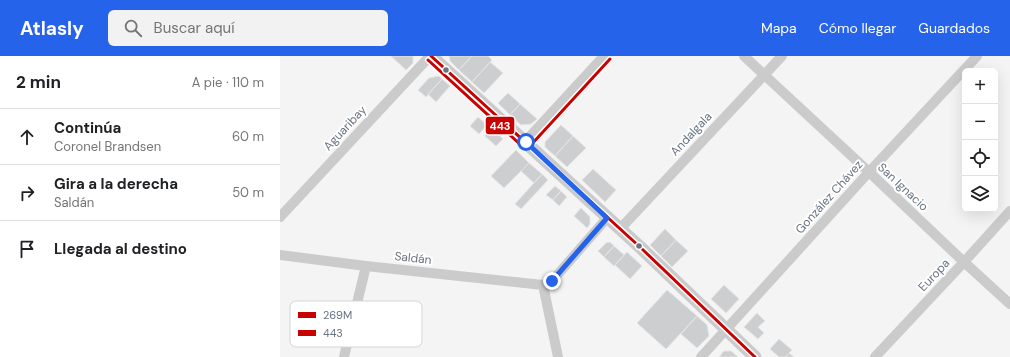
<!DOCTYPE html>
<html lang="es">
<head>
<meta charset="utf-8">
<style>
  :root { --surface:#fff; --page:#f2f2f2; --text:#202124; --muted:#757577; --line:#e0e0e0; --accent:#2563eb }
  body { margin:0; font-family:"DM Sans",sans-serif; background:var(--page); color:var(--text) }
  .controls { position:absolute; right:12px; top:12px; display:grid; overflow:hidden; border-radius:6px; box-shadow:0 4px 16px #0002 }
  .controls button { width:36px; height:36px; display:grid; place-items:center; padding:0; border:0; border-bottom:1px solid var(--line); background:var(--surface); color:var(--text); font:20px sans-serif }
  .stop { position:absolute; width:12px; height:12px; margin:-9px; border:3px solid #2563eb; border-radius:50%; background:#fff }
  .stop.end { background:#2563eb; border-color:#fff; box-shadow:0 1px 4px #0008 }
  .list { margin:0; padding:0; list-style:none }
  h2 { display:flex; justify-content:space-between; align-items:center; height:52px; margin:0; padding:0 16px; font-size:17px }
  h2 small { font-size:13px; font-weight:400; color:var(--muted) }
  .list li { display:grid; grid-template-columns:26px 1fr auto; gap:12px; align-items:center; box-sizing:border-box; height:56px; padding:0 16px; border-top:1px solid var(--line) }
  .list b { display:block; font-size:15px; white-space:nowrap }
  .list p { margin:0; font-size:13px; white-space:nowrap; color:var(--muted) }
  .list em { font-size:13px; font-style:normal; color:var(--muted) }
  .icon { flex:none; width:22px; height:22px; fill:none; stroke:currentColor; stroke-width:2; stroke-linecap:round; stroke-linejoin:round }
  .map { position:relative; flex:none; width:730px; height:301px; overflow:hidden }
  header { display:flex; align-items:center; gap:24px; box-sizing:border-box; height:56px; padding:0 20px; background:var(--accent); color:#fff }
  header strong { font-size:19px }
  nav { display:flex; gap:22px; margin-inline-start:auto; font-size:14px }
  .search { width:280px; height:36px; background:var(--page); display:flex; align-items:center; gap:10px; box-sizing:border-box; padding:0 14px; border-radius:6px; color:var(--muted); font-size:15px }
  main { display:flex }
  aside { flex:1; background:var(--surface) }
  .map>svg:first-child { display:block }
  .building { fill:#cdcecf; stroke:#e4e4e4 }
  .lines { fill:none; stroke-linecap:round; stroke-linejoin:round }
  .minor { stroke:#cbcbcc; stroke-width:10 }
  .tertiary { stroke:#cbcbcc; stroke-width:13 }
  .bus-1-casing { stroke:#fff; stroke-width:6 }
  .bus-2-casing { stroke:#fff; stroke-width:6 }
  .bus-1 { stroke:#c70201; stroke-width:3 }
  .bus-2 { stroke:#c70201; stroke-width:3 }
  .route { stroke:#2563eb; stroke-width:5 }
  .bus-dot { fill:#687380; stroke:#fff; stroke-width:1.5 }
  .labels { text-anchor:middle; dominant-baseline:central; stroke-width:4; stroke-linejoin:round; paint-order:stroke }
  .street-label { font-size:12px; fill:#687380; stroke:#fff }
  .key { fill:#fff; stroke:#d2d5d9; stroke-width:1 }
  .key-label { font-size:11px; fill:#687380 }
  .line-badge { stroke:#fff; stroke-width:1.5 }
  .badge-label { font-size:11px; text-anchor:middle; font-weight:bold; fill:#fff }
</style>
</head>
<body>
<header>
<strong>Atlasly</strong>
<div class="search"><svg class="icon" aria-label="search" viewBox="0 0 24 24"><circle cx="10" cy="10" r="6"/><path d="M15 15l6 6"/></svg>Buscar aquí</div>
<nav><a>Mapa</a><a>Cómo llegar</a><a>Guardados</a></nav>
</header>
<main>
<aside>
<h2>2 min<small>A pie · 110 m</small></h2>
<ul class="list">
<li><svg class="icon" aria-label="ahead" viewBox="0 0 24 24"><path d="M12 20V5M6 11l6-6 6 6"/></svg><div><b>Continúa</b><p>Coronel Brandsen</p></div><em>60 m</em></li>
<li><svg class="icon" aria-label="right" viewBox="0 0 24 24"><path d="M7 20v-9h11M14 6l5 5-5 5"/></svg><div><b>Gira a la derecha</b><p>Saldán</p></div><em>50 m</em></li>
<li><svg class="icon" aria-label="arrive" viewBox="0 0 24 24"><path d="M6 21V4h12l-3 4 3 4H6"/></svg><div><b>Llegada al destino</b></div></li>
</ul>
</aside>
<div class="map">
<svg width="730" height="301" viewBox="0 0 730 301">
  <rect width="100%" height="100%" fill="#f4f4f4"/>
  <path class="building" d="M111 0H133V7L126 14Z
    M169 0H192L179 14 170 5Z
    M192 0H208L212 4 192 26 179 14Z
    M210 6 223 17 204 37 192 26Z
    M159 20 162 23 146 41 138 34 149 22Z
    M162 23 170 30 156 46 148 38Z
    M228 37 240 48 230 59 218 47Z
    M240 48 257 63 251 68 241 69 230 59Z
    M198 61 207 69 199 78 190 70Z
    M281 69 293 80 275 100 265 91V86Z
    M212 73 223 83 216 90 205 80Z
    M293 80 306 92 287 111 275 100Z
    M236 94 249 107 224 132 211 120Z
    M249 107 262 118 254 127 241 115Z
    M313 113 336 134 325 146 302 124Z
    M262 118 268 124 241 153 235 148Z
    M275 130 281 135 273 144 266 139Z
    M281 135 287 141 279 150 273 144Z
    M301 152 310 161V168L307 172 294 160Z
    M385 173 396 184 381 200 370 189Z
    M396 184 408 195 392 211 381 200Z
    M330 186 334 190 324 201 318 195 326 187Z
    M334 190 344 199 334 210 324 201Z
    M347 196 362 210 350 223 335 209Z
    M444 229 459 243 446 257 431 243Z
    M387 234 417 260 386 293 357 267Z
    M477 257 485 265 478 271 484 277 478 283 464 271Z
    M417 260 427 269 429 280 417 292 401 278Z
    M499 283 512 294 505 301H499L490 293Z
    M444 295H451L458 301H439Z
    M509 297 514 301H505Z"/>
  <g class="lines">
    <path class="minor" d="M464 0 589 116 684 206 730 248
      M0 161 150 0
      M340 173 502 0
      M0 199 86 210 263 229 272 225 327 162
      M263 229 278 301
      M64 301 86 210
      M421 301 589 116 697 0
      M595 301 684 206 730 155"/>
    <path class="tertiary" d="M151 0 361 192 475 301
      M246 87 326 0"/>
    <defs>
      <path id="bus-1" d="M151 0 361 192 475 301"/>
      <path id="bus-2" d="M148 4 243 91 246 92 250 90 330 3"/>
    </defs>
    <use href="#bus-1" class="bus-1-casing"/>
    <use href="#bus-2" class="bus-2-casing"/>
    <use href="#bus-1" class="bus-1"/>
    <use href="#bus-2" class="bus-2"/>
  </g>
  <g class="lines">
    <path class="route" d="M246 86 327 162 272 225"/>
  </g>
  <g class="bus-dot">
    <circle cx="166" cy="14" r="3.5"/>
    <circle cx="359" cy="190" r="3.5"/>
  </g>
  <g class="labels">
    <g class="street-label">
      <text transform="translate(65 72) rotate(-47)">Aguaribay</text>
      <text transform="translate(411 78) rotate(-47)">Andalgala</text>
      <text transform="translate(623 131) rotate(43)">San Ignacio</text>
      <text transform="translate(549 141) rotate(-48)">González Chávez</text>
      <text transform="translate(133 202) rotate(6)">Saldán</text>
      <text transform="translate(654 219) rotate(-47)">Europa</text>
    </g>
  </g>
  <rect x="10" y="245" width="132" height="46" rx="6" class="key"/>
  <rect x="18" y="256" width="18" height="6" fill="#c70201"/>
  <rect x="18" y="274" width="18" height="6" fill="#c70201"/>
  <g class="key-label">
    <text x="43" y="263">269M</text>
    <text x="43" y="281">443</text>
  </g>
  <rect class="line-badge" x="205" y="60" width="30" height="19" rx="4" fill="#c70201"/>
  <g class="badge-label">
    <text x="220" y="74">443</text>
  </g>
</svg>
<div class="controls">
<button>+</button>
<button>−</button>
<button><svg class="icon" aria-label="locate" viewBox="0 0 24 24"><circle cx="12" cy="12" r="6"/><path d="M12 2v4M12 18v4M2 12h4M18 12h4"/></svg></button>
<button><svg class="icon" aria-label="layers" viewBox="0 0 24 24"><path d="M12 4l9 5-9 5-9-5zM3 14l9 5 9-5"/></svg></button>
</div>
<div class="stop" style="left:246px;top:86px"></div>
<div class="stop end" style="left:272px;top:225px"></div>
</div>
</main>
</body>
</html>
